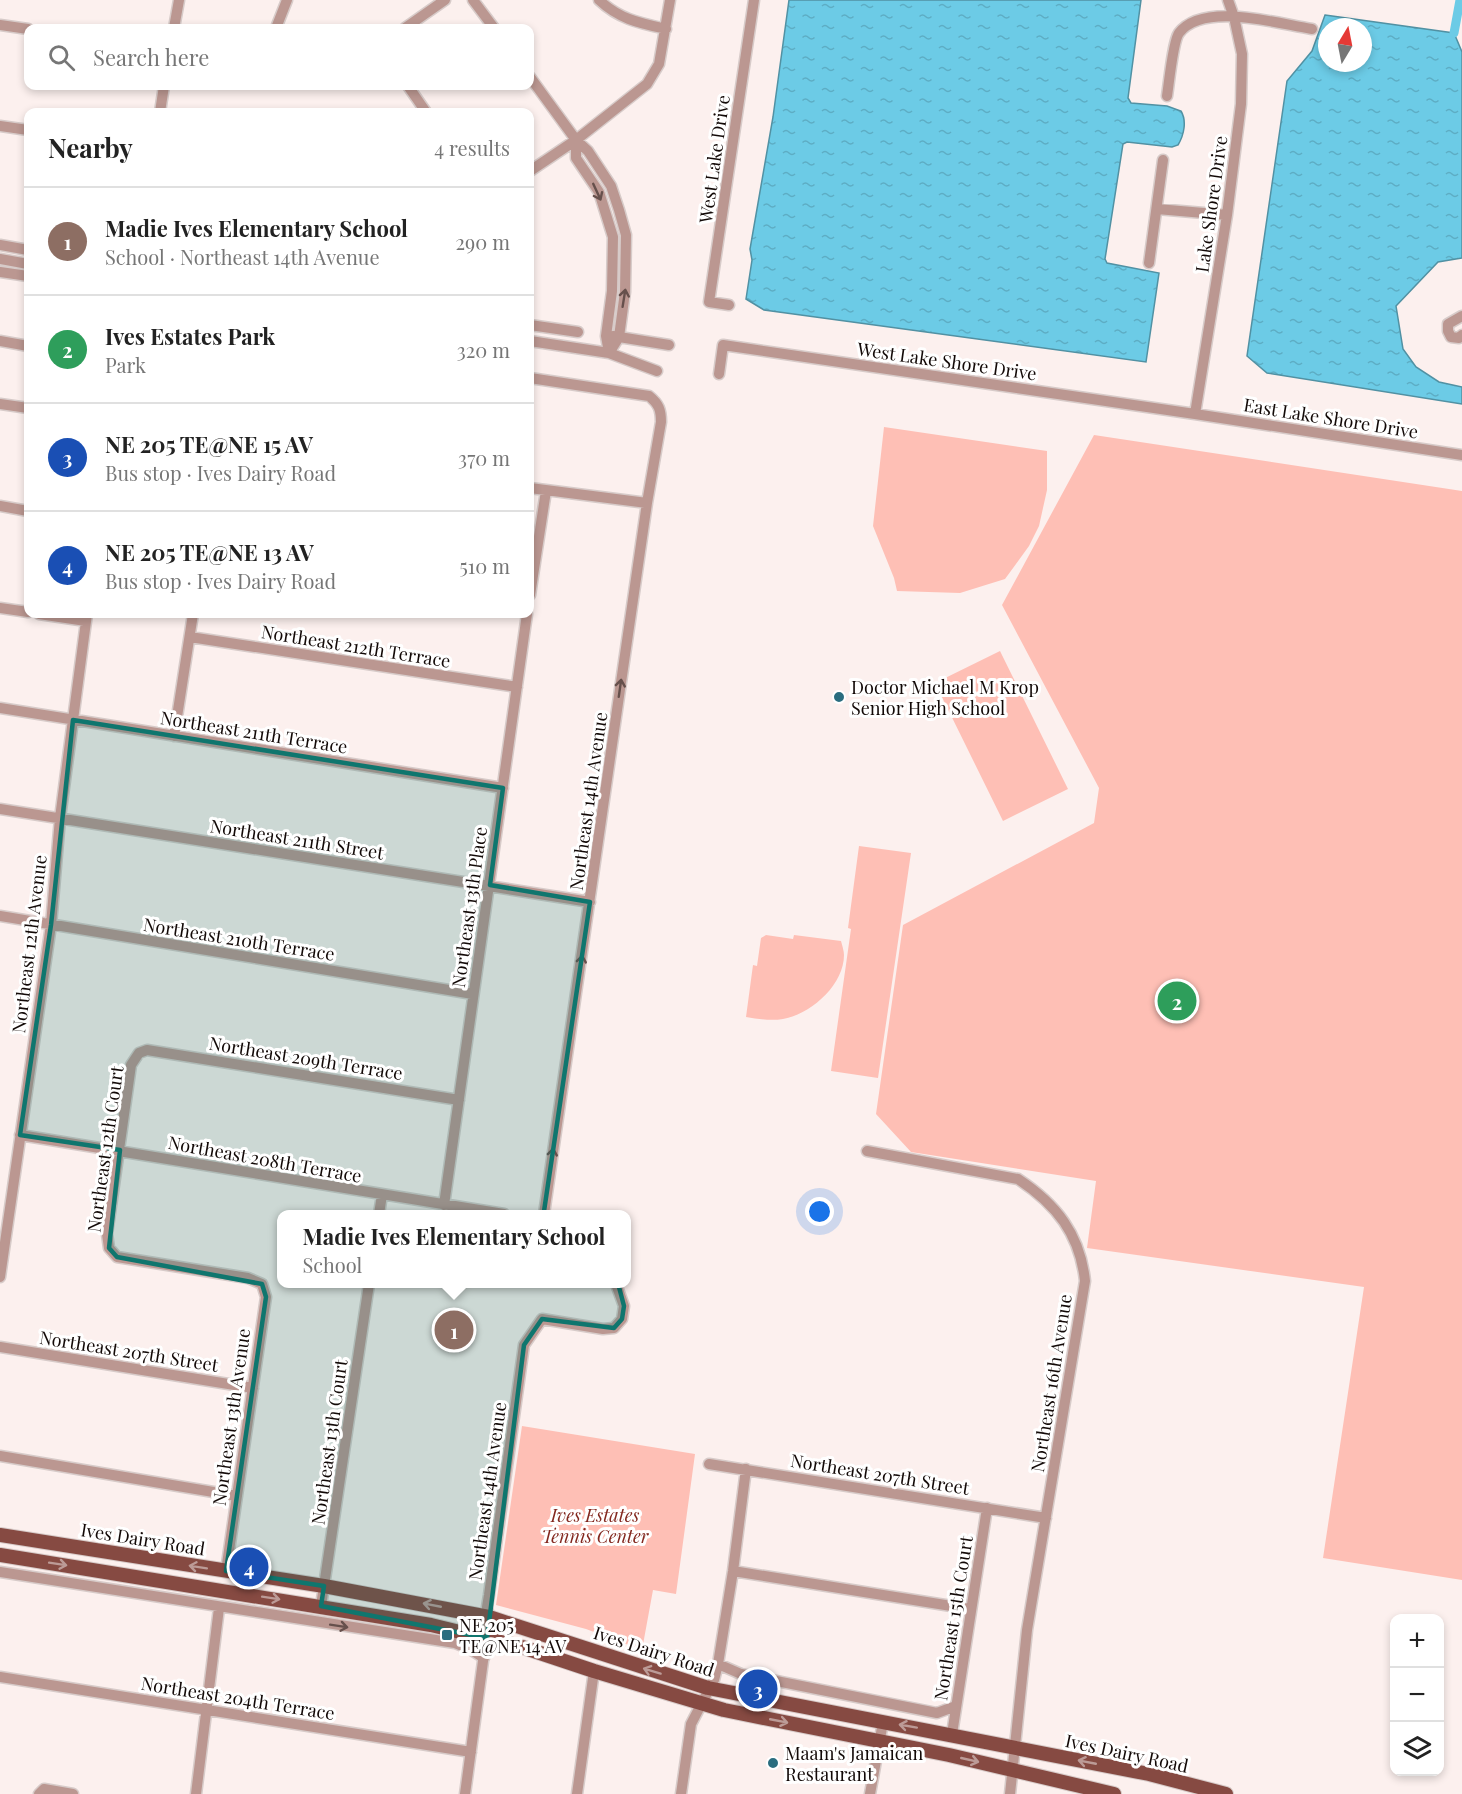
<!DOCTYPE html>
<html lang="en">
<head>
<meta charset="utf-8">
<style>
  :root { --surface:#fff; --page:#f6f6f6; --text:#222; --muted:#767676; --line:#e0e0e0; --accent:#7c3aed }
  body { margin:0; font-family:"Playfair Display",serif; background:var(--page); color:var(--text) }
  .controls { position:absolute; right:18px; bottom:18px; display:grid; overflow:hidden; border-radius:12px; box-shadow:0 3px 9px #0003 }
  .controls button { width:54px; height:54px; display:grid; place-items:center; padding:0; border:0; border-bottom:2px solid var(--line); background:var(--surface); color:var(--text); font:30px sans-serif }
  .compass { position:absolute; left:1318px; top:18px; width:54px; height:54px; border-radius:50%; background:var(--surface); box-shadow:0 3px 9px #0003; rotate:10deg }
  .you { position:absolute; left:820px; top:1212px; width:21px; height:21px; margin:-15px; border:4px solid #fff; border-radius:50%; background:#1a73e8; box-shadow:0 0 0 9px #1a73e833 }
  .badge { display:grid; place-items:center; width:39px; height:39px; border-radius:50%; background:var(--accent); color:#fff; font-size:20px; font-weight:700 }
  .pin { position:absolute; translate:-50% -50%; border:3px solid #fff; box-shadow:0 2px 6px #0006 }
  .popup { position:absolute; left:277px; top:1210px; width:354px; height:78px; box-sizing:border-box; display:grid; place-content:center; border-radius:12px; background:var(--surface); filter:drop-shadow(0 2px 4px #0005); font-size:20px; white-space:nowrap; color:var(--muted) }
  .popup b { font-size:22px; color:var(--text) }
  .popup::after { content:''; position:absolute; left:50%; top:100%; margin-left:-12px; border:12px solid transparent; border-top-color:var(--surface) }
  .list { margin:0; padding:0; list-style:none }
  h2 { display:flex; justify-content:space-between; align-items:center; height:78px; margin:0; padding:0 24px; font-size:26px }
  h2 small { font-size:20px; font-weight:400; color:var(--muted) }
  .list li { display:grid; grid-template-columns:39px 1fr auto; gap:18px; align-items:center; box-sizing:border-box; height:108px; padding:0 24px; border-top:2px solid var(--line) }
  .list b { display:block; font-size:22px; white-space:nowrap }
  .list p { margin:0; font-size:20px; white-space:nowrap; color:var(--muted) }
  .list em { font-size:20px; font-style:normal; color:var(--muted) }
  .icon { flex:none; width:33px; height:33px; fill:none; stroke:currentColor; stroke-width:2; stroke-linecap:round; stroke-linejoin:round }
  .map { position:relative; flex:none; width:1462px; height:1794px; overflow:hidden }
  .search { position:absolute; background:var(--surface); box-shadow:0 3px 9px #0003; left:24px; top:24px; width:510px; height:66px; display:flex; align-items:center; gap:15px; box-sizing:border-box; padding:0 21px; border-radius:12px; color:var(--muted); font-size:22px }
  .panel { position:absolute; background:var(--surface); box-shadow:0 3px 9px #0003; left:24px; top:108px; width:510px; height:510px; border-radius:12px }
  .map>svg:first-child { display:block }
  .green { fill:#febfb5 }
  .water { fill:url(#water-ripples); stroke:#5191a3; stroke-width:1.5; fill-rule:evenodd }
  .lines { fill:none; stroke-linecap:round; stroke-linejoin:round }
  .canal { stroke:#6ccbe6; stroke-width:9 }
  .minor-casing { stroke:#d7cbc9; stroke-width:13 }
  .major-casing { stroke:#d7cbc9; stroke-width:16 }
  .minor { stroke:#bb9791; stroke-width:10 }
  .major { stroke:#864a42; stroke-width:14 }
  .oneway { stroke:#66504c }
  .oneway2 { stroke:#bc9b97 }
  .marked { fill:#0f766e; fill-opacity:0.2; stroke:#0f766e; stroke-width:4.5; stroke-linejoin:round }
  .poi-dot { fill:#2a6d7f; stroke:#fff; stroke-width:2 }
  .labels { text-anchor:middle; dominant-baseline:central; stroke-width:6; stroke-linejoin:round; paint-order:stroke }
  .street-label { font-size:18px; fill:#120907; stroke:#fff }
  .poi-label { font-size:18px; fill:#120907; stroke:#fff; text-anchor:start }
  .park-label { font-size:18px; font-style:italic; fill:#83281f; stroke:#fff }
</style>
</head>
<body>
<div class="map">
<svg width="1462" height="1794" viewBox="0 0 1462 1794">
  <defs>
    <pattern id="water-ripples" width="26" height="14" patternUnits="userSpaceOnUse" patternTransform="scale(1.5)"><rect width="26" height="14" fill="#6ccbe6"/><path d="M2 4q2-2 4 0t4 0M15 11q2-2 4 0t4 0" fill="none" stroke="#5dadc4"/></pattern>
  </defs>
  <rect width="100%" height="100%" fill="#fcf0ee"/>
  <path class="green" d="M884 427 1047 451V490L1039 526 1029 546 1005 579 960 593 897 591 894 578 873 526Z
    M1094 435 1462 491V1580L1323 1558 1364 1287 1087 1248 1096 1181 911 1152 876 1114 903 925 1094 823 1099 788 1002 605Z
    M1000 651 1068 789 1003 821 935 683Z
    M859 846 911 853 878 1078 831 1071 851 929 848 928Z
    M766 935 793 939 794 935 841 941C842 945 844 951 844 955 844 985 811 1014 783 1019 771 1021 758 1019 746 1017L753 965 757 966 761 938Z
    M522 1426 695 1454 676 1594 653 1590 642 1650 586 1629 496 1605Z"/>
  <path class="water" d="M789 0H1141L1128 98 1131 103 1167 106 1181 111C1187 121 1184 135 1178 145L1172 147 1127 142 1123 144 1105 259 1107 263 1159 273 1146 362 764 310 746 299 752 260 750 249 773 117Z
    M1325 15 1454 33 1462 52V258L1438 262 1396 306 1403 349 1416 367 1439 382 1462 387V404L1267 373 1247 356 1287 81 1312 51ZM1327 27H1363V63H1327Z"/>
  <g class="lines">
    <path class="canal" d="M1454 33 1460 0"/>
    <defs>
      <path id="minor" d="M473 0 494 28
        M599 0C619 19 639 23 666 29
        M0 25 28 29
        M174 28 179 0
        M276 28 287 0
        M405 28 445 0
        M530 77 576 140 588 151 611 186 619 210 626 235 625 292 619 337 609 353
        M408 86 426 112
        M1167 96C1169 83 1173 41 1179 33 1204 1 1278 24 1312 29
        M160 112 164 86
        M0 126 28 130
        M576 140V158L599 192 613 237 612 291 606 336 609 353
        M530 171 576 140 647 84 659 64 670 0
        M1157 209 1227 215
        M0 245 28 250
        M0 259 28 264
        M1149 263 1163 160
        M0 272 28 276
        M729 305 709 302 754 0
        M1462 316 1448 324V331L1451 337 1459 338 1462 335
        M530 325 578 332
        M613 336 669 345
        M0 341 28 346
        M530 341 609 353 657 371
        M719 374 723 345 1195 414 1462 455
        M530 378 649 396C659 404 661 410 661 422L647 503 544 1214
        M0 404 28 408
        M1195 414 1227 215 1241 104 1242 54 1234 17 1228 0
        M530 488 647 503
        M0 506 28 511
        M530 595 546 491
        M0 608 28 612
        M39 614 86 621
        M190 637 517 687
        M0 708 503 788
        M174 736 193 614
        M0 809 590 902
        M0 916 473 994
        M20 1135 504 1214
        M867 1151 1018 1179C1056 1204 1080 1234 1085 1281L1027 1630 1010 1794
        M444 1205 527 614
        M379 1214 382 1195
        M0 1277 51 925 60 818 87 614
        M0 1347 253 1388
        M0 1456 237 1496
        M709 1464 1046 1518
        M226 1571 266 1297 262 1284 248 1278 117 1257 109 1248 107 1234 131 1065 139 1053 147 1050 459 1100
        M733 1571 970 1609
        M0 1572 455 1643 470 1649 484 1658
        M321 1606 369 1284
        M718 1664 741 1674 937 1713 956 1706
        M0 1677 471 1752
        M952 1734 987 1508
        M39 1794 44 1789 73 1794
        M196 1794 219 1608
        M465 1794 489 1617 487 1607 489 1595 524 1345 542 1319 603 1329 614 1328 622 1319 624 1306 616 1284
        M577 1794 594 1671
        M681 1794 691 1724 714 1680 718 1664 733 1571 746 1469
        M870 1794 883 1722"/>
      <path id="major" d="M0 1535 324 1586 489 1617 708 1688 1149 1774 1226 1794
        M0 1555 431 1625 522 1647 594 1671 724 1710 949 1755 1114 1794"/>
    </defs>
    <use href="#minor" class="minor-casing"/>
    <use href="#major" class="major-casing"/>
    <use href="#minor" class="minor"/>
    <use href="#major" class="major"/>
  </g>
  <defs><path id="oneway-shaft" d="M-6 0H5M1.5-3L5.5 0L1.5 3" fill="none" stroke-width="1.6" stroke-linecap="round" stroke-linejoin="round" transform="scale(1.5)"/></defs>
  <g class="oneway">
    <use href="#oneway-shaft" transform="translate(597 192) rotate(65)"/>
    <use href="#oneway-shaft" transform="translate(624 298) rotate(-81)"/>
    <use href="#oneway-shaft" transform="translate(620 688) rotate(-82)"/>
    <use href="#oneway-shaft" transform="translate(581 964) rotate(-82)"/>
    <use href="#oneway-shaft" transform="translate(552 1157) rotate(-82)"/>
    <use href="#oneway-shaft" transform="translate(339 1626) rotate(9)"/>
  </g>
  <g class="oneway2">
    <use href="#oneway-shaft" transform="translate(58 1564) rotate(9)"/>
    <use href="#oneway-shaft" transform="translate(198 1567) rotate(-171)"/>
    <use href="#oneway-shaft" transform="translate(271 1598) rotate(9)"/>
    <use href="#oneway-shaft" transform="translate(432 1605) rotate(-169)"/>
    <use href="#oneway-shaft" transform="translate(652 1671) rotate(-163)"/>
    <use href="#oneway-shaft" transform="translate(779 1721) rotate(11)"/>
    <use href="#oneway-shaft" transform="translate(908 1726) rotate(-170)"/>
    <use href="#oneway-shaft" transform="translate(970 1760) rotate(13)"/>
    <use href="#oneway-shaft" transform="translate(1087 1762) rotate(-169)"/>
  </g>
  <path class="marked" d="M73 720 503 788 490 885 590 902 543 1218 579 1229 619 1287 624 1306 622 1319 614 1328 542 1319 524 1345 487 1638 321 1606 324 1586 226 1571 266 1297 262 1284 117 1257 109 1248 120 1150 20 1135 51 925Z"/>
  <g class="poi-dot">
    <circle cx="839" cy="697" r="6"/>
    <rect x="441" y="1629" width="12" height="12" rx="3"/>
    <circle cx="773" cy="1763" r="6"/>
  </g>
  <g class="labels">
    <g class="street-label">
      <text transform="translate(714 159) rotate(-82)">West Lake Drive</text>
      <text transform="translate(1211 204) rotate(-82)">Lake Shore Drive</text>
      <text transform="translate(947 361) rotate(8)">West Lake Shore Drive</text>
      <text transform="translate(1331 418) rotate(9)">East Lake Shore Drive</text>
      <text transform="translate(356 646) rotate(9)">Northeast 212th Terrace</text>
      <text transform="translate(254 732) rotate(9)">Northeast 211th Terrace</text>
      <text transform="translate(588 801) rotate(-82)">Northeast 14th Avenue</text>
      <text transform="translate(297 839) rotate(9)">Northeast 211th Street</text>
      <text transform="translate(469 907) rotate(-82)">Northeast 13th Place</text>
      <text transform="translate(239 939) rotate(9)">Northeast 210th Terrace</text>
      <text transform="translate(29 944) rotate(-83)">Northeast 12th Avenue</text>
      <text transform="translate(306 1058) rotate(9)">Northeast 209th Terrace</text>
      <text transform="translate(105 1149) rotate(-82)">Northeast 12th Court</text>
      <text transform="translate(265 1159) rotate(10)">Northeast 208th Terrace</text>
      <text transform="translate(129 1351) rotate(9)">Northeast 207th Street</text>
      <text transform="translate(1051 1383) rotate(-81)">Northeast 16th Avenue</text>
      <text transform="translate(231 1417) rotate(-82)">Northeast 13th Avenue</text>
      <text transform="translate(329 1442) rotate(-82)">Northeast 13th Court</text>
      <text transform="translate(880 1474) rotate(9)">Northeast 207th Street</text>
      <text transform="translate(487 1491) rotate(-82)">Northeast 14th Avenue</text>
      <text transform="translate(143 1539) rotate(9)">Ives Dairy Road</text>
      <text transform="translate(953 1618) rotate(-81)">Northeast 15th Court</text>
      <text transform="translate(654 1651) rotate(18)">Ives Dairy Road</text>
      <text transform="translate(238 1698) rotate(9)">Northeast 204th Terrace</text>
      <text transform="translate(1127 1753) rotate(12)">Ives Dairy Road</text>
    </g>
    <g class="poi-label">
      <text x="851" y="687">Doctor Michael M Krop<tspan x="851" dy="21">Senior High School</tspan></text>
      <text x="459" y="1625">NE 205<tspan x="459" dy="21">TE@NE 14 AV</tspan></text>
      <text x="785" y="1753">Maam's Jamaican<tspan x="785" dy="21">Restaurant</tspan></text>
    </g>
    <g class="park-label">
      <text x="595" y="1515">Ives Estates<tspan x="595" dy="21">Tennis Center</tspan></text>
    </g>
  </g>
</svg>
<div class="controls">
<button>+</button>
<button>−</button>
<button><svg class="icon" aria-label="layers" viewBox="0 0 24 24"><path d="M12 4l9 5-9 5-9-5zM3 14l9 5 9-5"/></svg></button>
</div>
<svg class="compass" viewBox="-18 -18 36 36"><path d="M0-13l5 13h-10z" fill="#e53935"/><path d="M0 13l5-13h-10z" fill="#767676"/></svg>
<div class="you"></div>
<div class="pin badge" style="left:454px;top:1330px;background:#8d6e63">1</div>
<div class="popup"><b>Madie Ives Elementary School</b>School</div>
<div class="pin badge" style="left:1177px;top:1001px;background:#2e9e5b">2</div>
<div class="pin badge" style="left:758px;top:1689px;background:#1a4fb4">3</div>
<div class="pin badge" style="left:249px;top:1567px;background:#1a4fb4">4</div>
<div class="search"><svg class="icon" aria-label="search" viewBox="0 0 24 24"><circle cx="10" cy="10" r="6"/><path d="M15 15l6 6"/></svg>Search here</div>
<section class="panel">
<h2>Nearby<small>4 results</small></h2>
<ul class="list">
<li><span class="badge" style="background:#8d6e63">1</span><div><b>Madie Ives Elementary School</b><p>School · Northeast 14th Avenue</p></div><em>290 m</em></li>
<li><span class="badge" style="background:#2e9e5b">2</span><div><b>Ives Estates Park</b><p>Park</p></div><em>320 m</em></li>
<li><span class="badge" style="background:#1a4fb4">3</span><div><b>NE 205 TE@NE 15 AV</b><p>Bus stop · Ives Dairy Road</p></div><em>370 m</em></li>
<li><span class="badge" style="background:#1a4fb4">4</span><div><b>NE 205 TE@NE 13 AV</b><p>Bus stop · Ives Dairy Road</p></div><em>510 m</em></li>
</ul>
</section>
</div>
</body>
</html>
